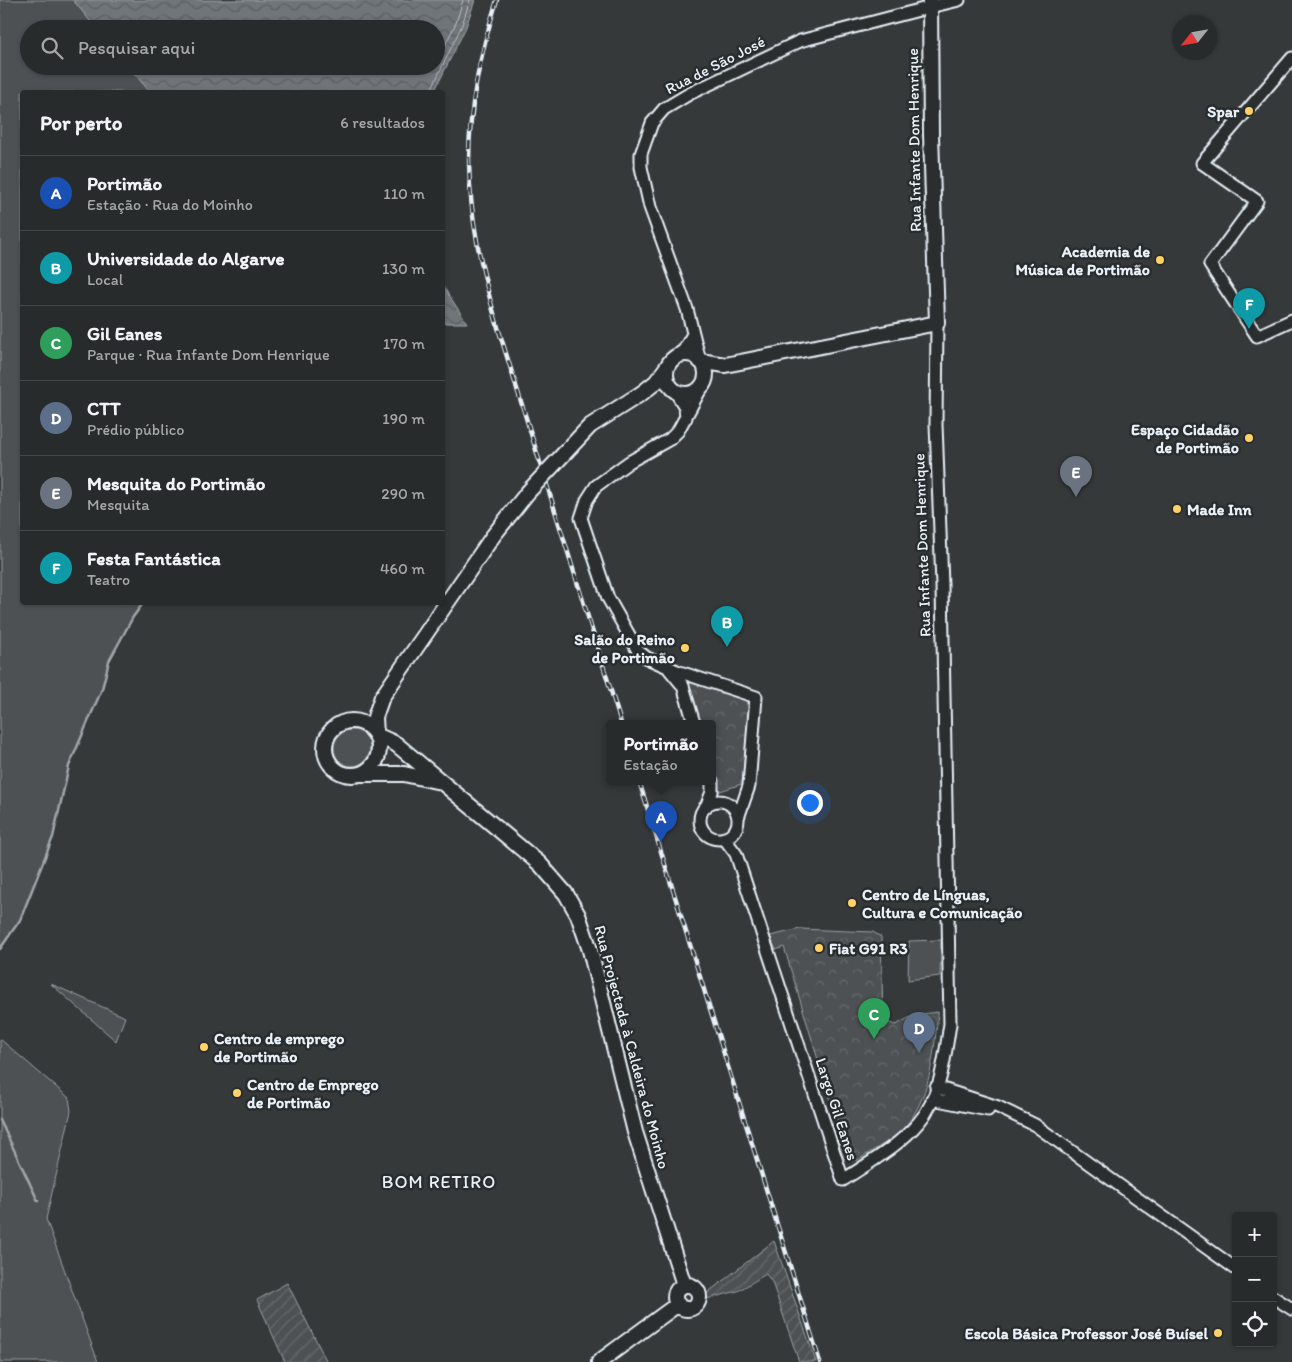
<!DOCTYPE html>
<html lang="pt">
<head>
<meta charset="utf-8">
<style>
  :root { --surface:#282b2c; --page:#343738; --text:#f1f3f6; --muted:#a5a7a9; --line:#444748; --accent:#8abfa5 }
  body { margin:0; font-family:Itim,sans-serif; background:var(--page); color:var(--text) }
  .controls { position:absolute; right:15px; bottom:15px; display:grid; overflow:hidden; border-radius:5px; box-shadow:0 1px 4px #0004 }
  .controls button { width:45px; height:45px; display:grid; place-items:center; padding:0; border:0; border-bottom:1px solid var(--line); background:var(--surface); color:var(--text); font:25px sans-serif }
  .compass { position:absolute; left:1172px; top:15px; width:45px; height:45px; border-radius:50%; background:var(--surface); box-shadow:0 1px 4px #0004; rotate:239deg }
  .you { position:absolute; left:809px; top:802px; width:18px; height:18px; margin:-12px; border:4px solid #fff; border-radius:50%; background:#1a73e8; box-shadow:0 0 0 8px #1a73e833 }
  .badge { display:grid; place-items:center; width:32px; height:32px; border-radius:50%; background:var(--accent); color:#fff; font-size:16px; font-weight:700 }
  .pin { position:absolute; translate:-50% -41px; filter:drop-shadow(0 1px 2px #0008) }
  .pin::after { content:''; position:absolute; top:26px; width:18px; height:15px; background:inherit; clip-path:polygon(0 0,100% 0,50% 100%) }
  .popup { position:absolute; left:606px; top:720px; width:110px; height:65px; box-sizing:border-box; display:grid; place-content:center; border-radius:5px; background:var(--surface); filter:drop-shadow(0 1px 4px #0005); font-size:16px; white-space:nowrap; color:var(--muted) }
  .popup b { font-size:19px; color:var(--text) }
  .popup::after { content:''; position:absolute; left:50%; top:100%; margin-left:-10px; border:10px solid transparent; border-top-color:var(--surface) }
  .list { margin:0; padding:0; list-style:none }
  h2 { display:flex; justify-content:space-between; align-items:center; height:65px; margin:0; padding:0 20px; font-size:21px }
  h2 small { font-size:16px; font-weight:400; color:var(--muted) }
  .list li { display:grid; grid-template-columns:32px 1fr auto; gap:15px; align-items:center; box-sizing:border-box; height:75px; padding:0 20px; border-top:1px solid var(--line) }
  .list b { display:block; font-size:19px; white-space:nowrap }
  .list p { margin:0; font-size:16px; white-space:nowrap; color:var(--muted) }
  .list em { font-size:16px; font-style:normal; color:var(--muted) }
  .icon { flex:none; width:28px; height:28px; fill:none; stroke:currentColor; stroke-width:2; stroke-linecap:round; stroke-linejoin:round }
  .map { position:relative; flex:none; width:1292px; height:1362px; overflow:hidden }
  .search { position:absolute; background:var(--surface); box-shadow:0 1px 4px #0004; left:20px; top:20px; width:425px; height:55px; display:flex; align-items:center; gap:12px; box-sizing:border-box; padding:0 18px; border-radius:28px; color:var(--muted); font-size:19px }
  .panel { position:absolute; background:var(--surface); box-shadow:0 1px 4px #0004; left:20px; top:90px; width:425px; height:515px; border-radius:5px }
  .map>svg:first-child { display:block }
  .grass { fill:#4d5152; stroke:#9aa1a5 }
  .park { fill:url(#park-crowns); stroke:#9aa1a5 }
  .garden { fill:url(#garden-furrows); stroke:#9aa1a5 }
  .water { fill:url(#water-waves); stroke:#a0a7ac }
  .lines { fill:none; stroke-linecap:round; stroke-linejoin:round }
  .shore { stroke:#b8bfc5; stroke-width:1 }
  .stream { stroke:#a0a7ac; stroke-width:2.5 }
  .minor-casing { stroke:#e8f1f8; stroke-width:15 }
  .major-casing { stroke:#e8f1f8; stroke-width:18 }
  .minor { stroke:#2a2d2e; stroke-width:11 }
  .major { stroke:#2a2d2e; stroke-width:14 }
  .rail-casing { stroke:#e8f1f8; stroke-width:4.5 }
  .rail { stroke:#2a2d2e; stroke-width:2.5; stroke-dasharray:8; stroke-linecap:butt }
  .major-bridge-casing { stroke:#e8f1f8; stroke-width:18; stroke-linecap:butt }
  .major-bridge { stroke:#2a2d2e; stroke-width:14 }
  .poi-dot { fill:#ffd166; stroke:#2a2d2e; stroke-width:2 }
  .labels { text-anchor:middle; dominant-baseline:central; stroke-width:5; stroke-linejoin:round; paint-order:stroke }
  .street-label { font-size:16px; fill:#e8f1f8; stroke:#2a2d2e }
  .poi-label { font-size:16px; font-weight:bold; fill:#e8f1f8; stroke:#2a2d2e; text-anchor:end }
  .neighbourhood-label { font-size:18px; letter-spacing:1px; fill:#e8f1f8; stroke:#2a2d2e }
</style>
</head>
<body>
<div class="map">
<svg width="1292" height="1362" viewBox="0 0 1292 1362">
  <defs>
    <pattern id="park-crowns" width="20" height="18" patternUnits="userSpaceOnUse" patternTransform="scale(1.25)"><rect width="20" height="18" fill="#4d5152"/><path d="M2 6a3 3 0 1 1 6 0M12 15a3 3 0 1 1 6 0" fill="none" stroke="#676a6c"/></pattern>
    <pattern id="garden-furrows" width="10" height="10" patternUnits="userSpaceOnUse" patternTransform="scale(1.25)"><rect width="10" height="10" fill="#4d5152"/><path d="M-1 1l2-2M0 10L10 0M9 11l2-2" fill="none" stroke="#676a6c"/></pattern>
    <pattern id="water-waves" width="16" height="10" patternUnits="userSpaceOnUse" patternTransform="scale(1.25)"><rect width="16" height="10" fill="#707579"/><path d="M0 5q4-4 8 0t8 0" fill="none" stroke="#5b5e62"/></pattern>
  </defs>
  <rect width="100%" height="100%" fill="#35393a"/>
  <filter id="ink" filterUnits="userSpaceOnUse"><feTurbulence type="fractalNoise" baseFrequency=".02" numOctaves="2"/><feDisplacementMap in="SourceGraphic" scale="10" xChannelSelector="R" yChannelSelector="G"/><feConvolveMatrix kernelMatrix="1 2 1 2 8 2 1 2 1" color-interpolation-filters="sRGB"/></filter>
  <g filter="url(#ink)">
    <path class="grass" d="M0 0H73L97 29H29V66H128L150 92H22V602L144 603 133 617 109 661 102 689 69 766 53 837 20 920 0 949Z
      M334 748a18 18 0 1 1 36 0a18 18 0 1 1-36 0Z
      M941 940 940 976 908 980 909 941Z
      M51 984 125 1017 116 1041Z
      M0 1039 69 1098 71 1111 46 1219 98 1362H0Z"/>
    <path class="park" d="M691 680 744 697 749 709 742 784 717 792 712 775V723H696L686 683Z
      M800 929 873 932 881 937 883 1018 886 1022 896 1025 914 1015 938 1012C934 1050 932 1091 908 1123 897 1138 874 1149 858 1160L848 1161 839 1153V1129L784 947 776 950 770 936Z"/>
    <path class="garden" d="M774 1241 816 1362H799L772 1282 766 1274 738 1291 702 1300V1297Z
      M287 1283 327 1362H285L257 1300Z"/>
    <path class="water" d="M73 0H475L466 27 434 92H150L128 66H436V29H97Z
      M443 286 467 323H443Z"/>
    <g class="lines">
      <path class="shore" d="M436 63 456 23 463 0
        M430 92 462 25 470 0"/>
      <path class="stream" d="M0 949 20 920 53 837 69 766 102 689 109 661 133 617 144 602
        M0 1120 38 1201"/>
      <defs>
        <path id="minor" d="M934 6 959 0
          M1292 58 1202 163 1257 201 1210 265 1257 336 1292 320
          M676 357 684 350 693 334
          M700 361 687 309 650 207 641 167V154L652 123 664 109 689 94 800 41 923 9
          M704 383 678 431 670 439 629 462 596 486 587 500 581 518 608 598 638 651 647 658 677 671 756 697 749 786 738 818
          M675 391 685 407 686 418
          M669 669 683 686 694 723
          M700 820a19 19 0 1 1 38 0a19 19 0 1 1-38 0Z
          M706 807 712 792V781
          M724 838 736 854 843 1180C869 1163 899 1146 919 1122 941 1097 945 1055 950 1024L942 585 936 424 937 323
          M936 1087 998 1107 1035 1125 1236 1269
          M932 1099 988 1110
          M1273 1297 1292 1309"/>
        <path id="major" d="M666 374a20 20 0 1 1 40 0a20 20 0 1 1-40 0Z
          M700 361 725 365 937 323 931 134 930 0
          M642 393 656 382 667 367
          M382 697 375 717 376 735 396 744 540 864 566 894 578 915 590 950 635 1132 684 1285
          M325 748a27 27 0 1 1 54 0a27 27 0 1 1-54 0Z
          M361 774H404L436 781
          M675 1297a12 12 0 1 1 24 0a12 12 0 1 1-24 0Z
          M599 1362 678 1304"/>
      </defs>
      <use href="#minor" class="minor-casing"/>
      <use href="#major" class="major-casing"/>
      <use href="#minor" class="minor"/>
      <use href="#major" class="major"/>
      <defs>
        <path id="rail" d="M497 0C457 126 462 205 499 331L621 723
          M639 781 820 1362"/>
      </defs>
      <use href="#rail" class="rail-casing"/>
      <use href="#rail" class="rail"/>
      <defs>
        <path id="major-bridge" d="M382 697 493 536 528 492 590 426 642 393"/>
      </defs>
      <use href="#major-bridge" class="major-bridge-casing"/>
      <use href="#major-bridge" class="major-bridge"/>
    </g>
  </g>
  <g class="poi-dot">
    <circle cx="1249" cy="111" r="5"/>
    <circle cx="1160" cy="260" r="5"/>
    <circle cx="1249" cy="438" r="5"/>
    <circle cx="1177" cy="509" r="5"/>
    <circle cx="685" cy="648" r="5"/>
    <circle cx="852" cy="903" r="5"/>
    <circle cx="819" cy="948" r="5"/>
    <circle cx="204" cy="1047" r="5"/>
    <circle cx="237" cy="1093" r="5"/>
    <circle cx="1218" cy="1333" r="5"/>
  </g>
  <g class="labels">
    <g class="street-label">
      <text transform="translate(715 65) rotate(-27)">Rua de São José</text>
      <text transform="translate(914 140) rotate(-91)">Rua Infante Dom Henrique</text>
      <text transform="translate(922 545) rotate(-92)">Rua Infante Dom Henrique</text>
      <text transform="translate(632 1047) rotate(75)">Rua Projectada à Caldeira do Moinho</text>
      <text transform="translate(837 1109) rotate(72)">Largo Gil Eanes</text>
    </g>
    <g class="poi-label">
      <text x="1239" y="111">Spar</text>
      <text x="1150" y="251">Academia de<tspan x="1150" dy="18">Música de Portimão</tspan></text>
      <text x="1239" y="429">Espaço Cidadão<tspan x="1239" dy="18">de Portimão</tspan></text>
      <text x="1187" y="509" text-anchor="start">Made Inn</text>
      <text x="675" y="639">Salão do Reino<tspan x="675" dy="18">de Portimão</tspan></text>
      <text x="862" y="894" text-anchor="start">Centro de Línguas,<tspan x="862" dy="18">Cultura e Comunicação</tspan></text>
      <text x="829" y="948" text-anchor="start">Fiat G91 R3</text>
      <text x="214" y="1038" text-anchor="start">Centro de emprego<tspan x="214" dy="18">de Portimão</tspan></text>
      <text x="247" y="1084" text-anchor="start">Centro de Emprego<tspan x="247" dy="18">de Portimão</tspan></text>
      <text x="1208" y="1333">Escola Básica Professor José Buísel</text>
    </g>
    <g class="neighbourhood-label">
      <text x="439" y="1182">BOM RETIRO</text>
    </g>
  </g>
</svg>
<div class="controls">
<button>+</button>
<button>−</button>
<button><svg class="icon" aria-label="locate" viewBox="0 0 24 24"><circle cx="12" cy="12" r="6"/><path d="M12 2v4M12 18v4M2 12h4M18 12h4"/></svg></button>
</div>
<svg class="compass" viewBox="-18 -18 36 36"><path d="M0-13l5 13h-10z" fill="#e53935"/><path d="M0 13l5-13h-10z" fill="#a5a7a9"/></svg>
<div class="you"></div>
<div class="pin badge" style="left:661px;top:842px;background:#1a4fb4">A</div>
<div class="popup"><b>Portimão</b>Estação</div>
<div class="pin badge" style="left:727px;top:647px;background:#0f9aa8">B</div>
<div class="pin badge" style="left:874px;top:1039px;background:#2e9e5b">C</div>
<div class="pin badge" style="left:919px;top:1053px;background:#5c6f8a">D</div>
<div class="pin badge" style="left:1076px;top:497px;background:#6b7280">E</div>
<div class="pin badge" style="left:1249px;top:329px;background:#0f9aa8">F</div>
<div class="search"><svg class="icon" aria-label="search" viewBox="0 0 24 24"><circle cx="10" cy="10" r="6"/><path d="M15 15l6 6"/></svg>Pesquisar aqui</div>
<section class="panel">
<h2>Por perto<small>6 resultados</small></h2>
<ul class="list">
<li><span class="badge" style="background:#1a4fb4">A</span><div><b>Portimão</b><p>Estação · Rua do Moinho</p></div><em>110 m</em></li>
<li><span class="badge" style="background:#0f9aa8">B</span><div><b>Universidade do Algarve</b><p>Local</p></div><em>130 m</em></li>
<li><span class="badge" style="background:#2e9e5b">C</span><div><b>Gil Eanes</b><p>Parque · Rua Infante Dom Henrique</p></div><em>170 m</em></li>
<li><span class="badge" style="background:#5c6f8a">D</span><div><b>CTT</b><p>Prédio público</p></div><em>190 m</em></li>
<li><span class="badge" style="background:#6b7280">E</span><div><b>Mesquita do Portimão</b><p>Mesquita</p></div><em>290 m</em></li>
<li><span class="badge" style="background:#0f9aa8">F</span><div><b>Festa Fantástica</b><p>Teatro</p></div><em>460 m</em></li>
</ul>
</section>
</div>
</body>
</html>
